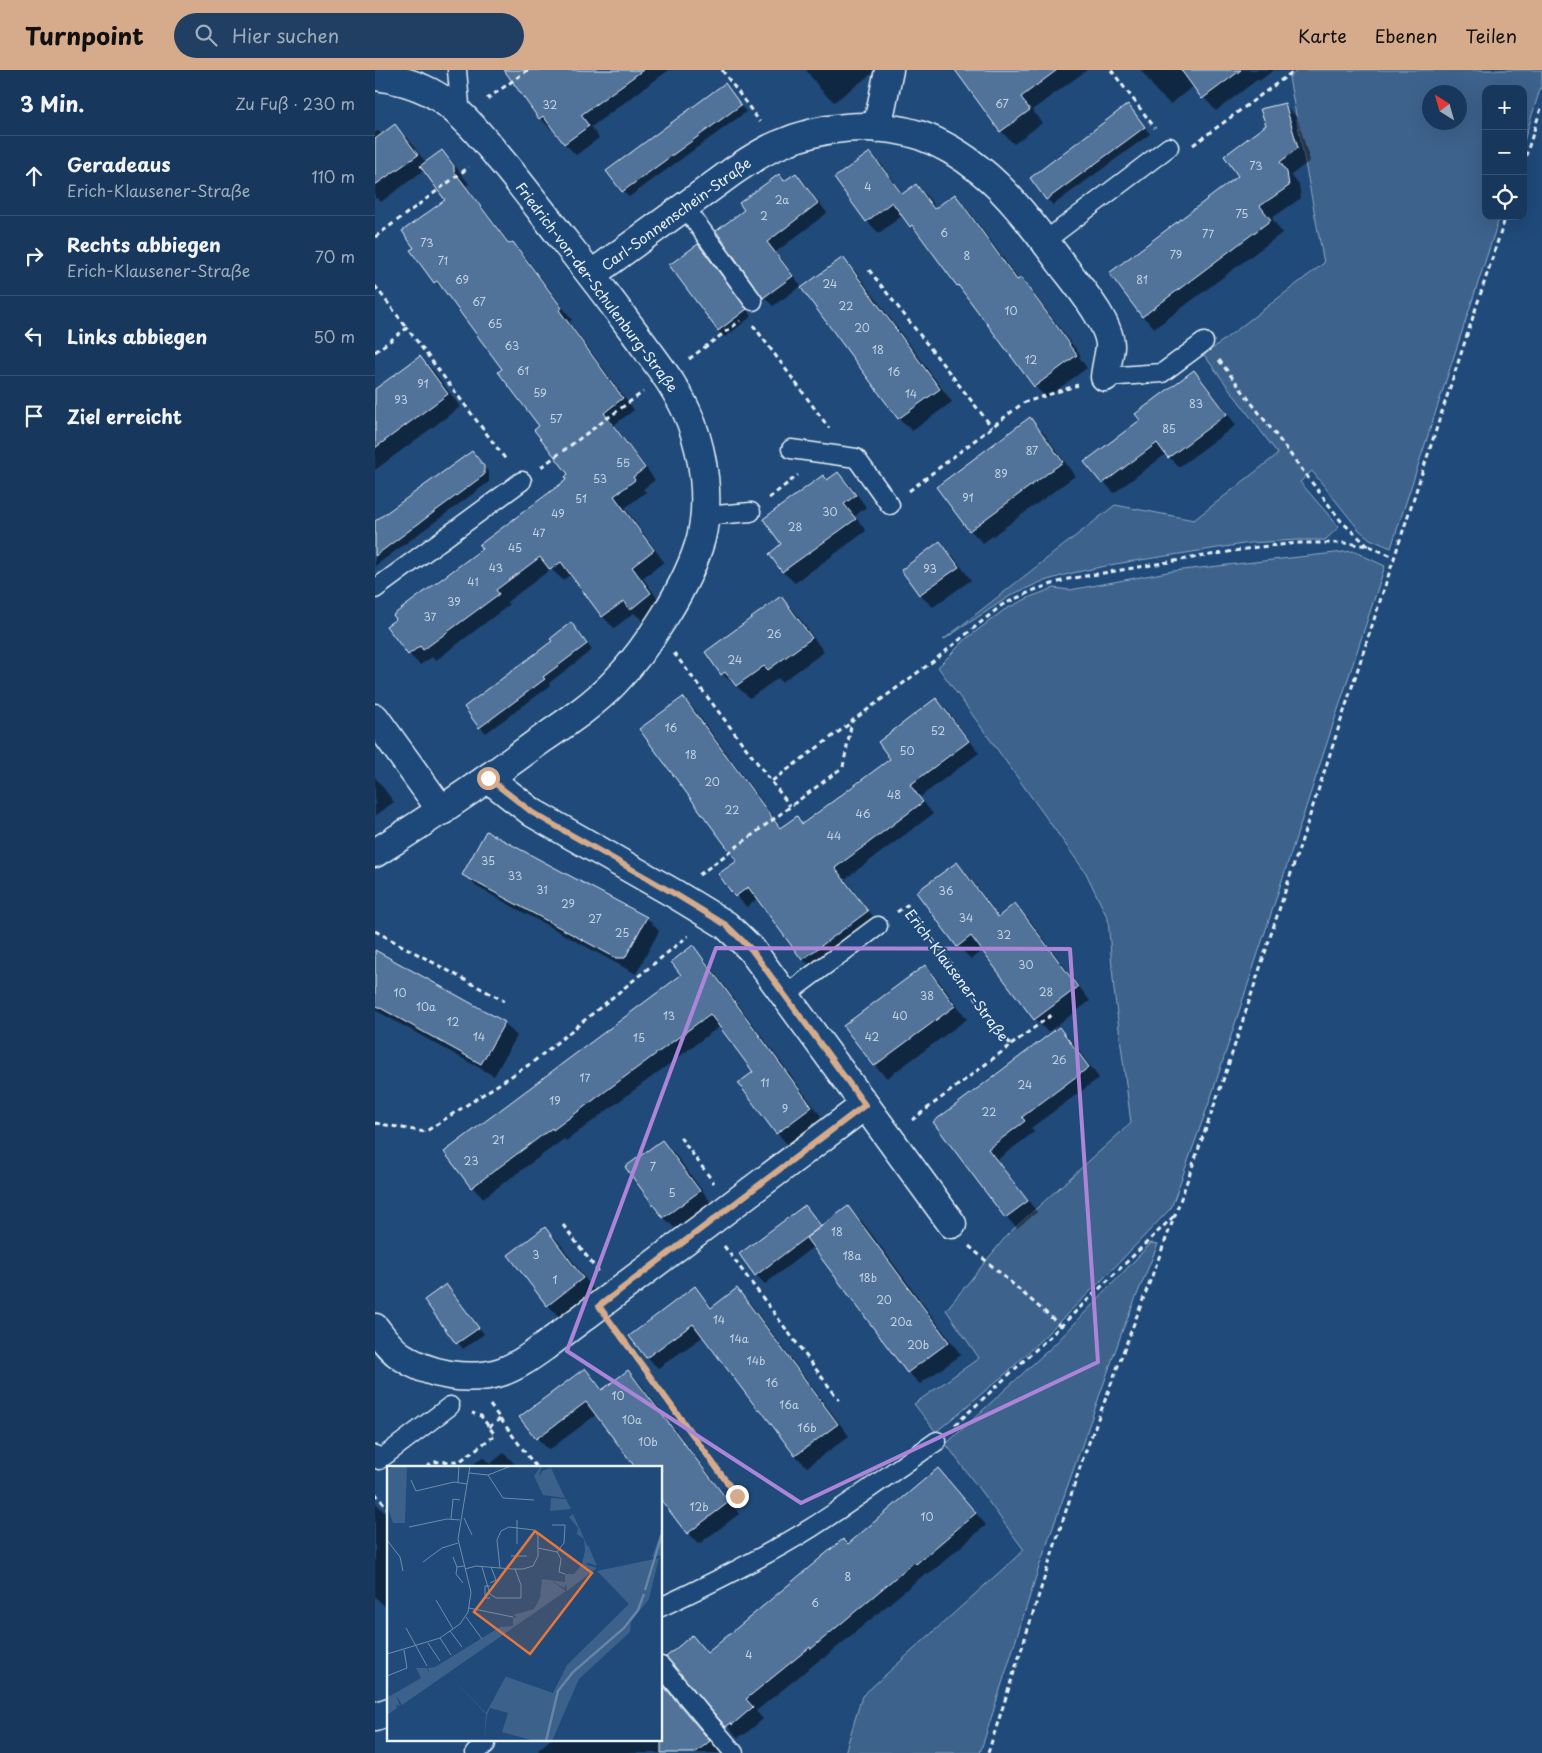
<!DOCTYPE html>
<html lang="de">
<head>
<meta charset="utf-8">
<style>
  :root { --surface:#17385c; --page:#203f62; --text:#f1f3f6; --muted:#9eacbb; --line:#365272; --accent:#d6ab8b }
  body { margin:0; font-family:"Playpen Sans",sans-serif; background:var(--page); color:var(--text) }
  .controls { position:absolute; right:15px; top:15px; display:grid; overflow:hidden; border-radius:10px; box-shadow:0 5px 20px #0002 }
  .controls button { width:45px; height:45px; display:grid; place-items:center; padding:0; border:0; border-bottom:1px solid var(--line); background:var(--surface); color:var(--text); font:25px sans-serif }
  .compass { position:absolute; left:1047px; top:15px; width:45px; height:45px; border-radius:50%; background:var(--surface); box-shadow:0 5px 20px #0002; rotate:323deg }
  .stop { position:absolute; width:15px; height:15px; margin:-11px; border:4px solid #d6ab8b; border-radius:50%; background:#fff }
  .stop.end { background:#d6ab8b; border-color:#fff; box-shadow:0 1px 5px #0008 }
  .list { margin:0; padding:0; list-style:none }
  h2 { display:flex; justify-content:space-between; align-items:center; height:65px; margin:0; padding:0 20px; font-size:21px }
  h2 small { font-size:16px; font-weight:400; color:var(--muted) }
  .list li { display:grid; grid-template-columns:32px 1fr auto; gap:15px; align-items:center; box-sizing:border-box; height:80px; padding:0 20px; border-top:1px solid var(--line) }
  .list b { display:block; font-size:19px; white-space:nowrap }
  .list p { margin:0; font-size:16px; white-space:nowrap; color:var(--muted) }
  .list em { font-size:16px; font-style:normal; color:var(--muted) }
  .icon { flex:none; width:28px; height:28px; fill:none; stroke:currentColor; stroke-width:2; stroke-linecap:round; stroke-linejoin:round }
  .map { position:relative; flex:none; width:1167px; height:1683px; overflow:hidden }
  header { display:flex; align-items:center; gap:30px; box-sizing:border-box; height:70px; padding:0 25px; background:var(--accent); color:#111 }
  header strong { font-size:24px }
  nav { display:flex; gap:28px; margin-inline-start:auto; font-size:18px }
  .search { width:350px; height:45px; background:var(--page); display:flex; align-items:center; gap:12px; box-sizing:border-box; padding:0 18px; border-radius:28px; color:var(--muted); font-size:19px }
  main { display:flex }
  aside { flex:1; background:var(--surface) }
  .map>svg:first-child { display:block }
  .green { fill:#3c628c; stroke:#92aac2; fill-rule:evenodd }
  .shadow { fill:#0007 }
  .building { fill:#517399; stroke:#e8f1f8 }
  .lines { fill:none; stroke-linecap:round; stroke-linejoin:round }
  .service-casing { stroke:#e8f1f8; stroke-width:21 }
  .minor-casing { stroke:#e8f1f8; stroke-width:31 }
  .path { stroke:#e8f1f8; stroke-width:3; stroke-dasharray:5 4; stroke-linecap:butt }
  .service { stroke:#1f4a7a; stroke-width:18 }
  .minor { stroke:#1f4a7a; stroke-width:28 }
  .route { stroke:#d6ab8b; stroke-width:6 }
  .marked { fill:none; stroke:#ac85d9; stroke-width:4; stroke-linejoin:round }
  .labels { text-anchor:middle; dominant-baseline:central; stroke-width:4; stroke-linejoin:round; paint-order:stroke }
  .number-label { font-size:11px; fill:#c2d2e0 }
  .street-label { font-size:14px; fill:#e8f1f8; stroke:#1f4a7a }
  .inset-river { fill:none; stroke:#6685a7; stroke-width:2.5 }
  .inset-road { fill:none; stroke:#6f8dac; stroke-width:1 }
  .view { fill:#e8773b; fill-opacity:0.15; stroke:#e8773b; stroke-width:2.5 }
  .inset-edge { fill:none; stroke:#e8f1f8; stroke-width:2.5 }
</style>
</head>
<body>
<header>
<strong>Turnpoint</strong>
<div class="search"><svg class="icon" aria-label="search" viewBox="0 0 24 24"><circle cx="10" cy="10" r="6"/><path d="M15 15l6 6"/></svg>Hier suchen</div>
<nav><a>Karte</a><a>Ebenen</a><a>Teilen</a></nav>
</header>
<main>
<aside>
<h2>3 Min.<small>Zu Fuß · 230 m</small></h2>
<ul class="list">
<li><svg class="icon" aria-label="ahead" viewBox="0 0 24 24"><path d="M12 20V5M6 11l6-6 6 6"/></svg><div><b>Geradeaus</b><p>Erich-Klausener-Straße</p></div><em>110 m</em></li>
<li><svg class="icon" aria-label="right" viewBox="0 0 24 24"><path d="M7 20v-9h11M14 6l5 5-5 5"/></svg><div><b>Rechts abbiegen</b><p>Erich-Klausener-Straße</p></div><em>70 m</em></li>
<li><svg class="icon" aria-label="left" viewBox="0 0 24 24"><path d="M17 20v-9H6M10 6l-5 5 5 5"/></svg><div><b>Links abbiegen</b></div><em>50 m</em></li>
<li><svg class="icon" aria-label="arrive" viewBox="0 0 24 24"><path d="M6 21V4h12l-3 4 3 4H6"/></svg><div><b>Ziel erreicht</b></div></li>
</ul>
</aside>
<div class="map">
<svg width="1167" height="1683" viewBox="0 0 1167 1683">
  <rect width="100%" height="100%" fill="#1f4a7a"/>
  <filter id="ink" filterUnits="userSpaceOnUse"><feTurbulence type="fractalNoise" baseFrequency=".02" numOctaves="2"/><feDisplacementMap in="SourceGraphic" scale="10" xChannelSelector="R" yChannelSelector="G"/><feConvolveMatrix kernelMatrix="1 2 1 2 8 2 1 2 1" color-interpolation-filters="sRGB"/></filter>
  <g filter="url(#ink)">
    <path class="green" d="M923 0H1167V13L1148 74V19H1111V146H1125L1016 478 995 469 984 460 937 401 925 412 964 457 950 470H922L875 473 740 494 693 504 666 512 638 524 568 570 740 435 819 450 903 384 829 285 949 193 914 8ZM1054 22H1084V52H1054Z
      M978 481 1010 496 835 1030 796 1138 733 1204 635 1300 561 1362 539 1334 604 1288 571 1240 633 1164 756 1053 739 920 733 849 711 803 563 597 591 569 629 540 655 527 679 518 695 520 798 501Z
      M776 1173 783 1174 748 1259 664 1497 605 1683H470L487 1626 649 1480 571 1374 682 1272Z"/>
    <path class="shadow" d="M128 0H294L216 57 224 68 201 85 190 74 178 57 176 59 165 48 137 10Z
      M431 0H497L499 2 459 32 446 20Z
      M592 0H712L657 40 667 53 639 74 626 61Z
      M766 0H899L884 11 883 9 841 41 819 16 795 34 782 22Z
      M350 15 371 42 254 127 248 121Z
      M909 35 922 47 935 91 916 105 924 115 926 128 897 148 907 163 780 258 767 246 865 107 893 56Z
      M753 36 775 64 678 135 672 129Z
      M20 56 32 67 51 93 67 81 78 93 94 114 91 116 136 175 138 174 149 185 197 250 194 252 259 340 239 355 280 410 268 419 271 422 250 438 289 492 268 508 287 535 268 551 259 543 239 558 228 547 196 504 188 510 176 499 132 532 134 535 60 591 57 587 45 595 34 584 109 479 193 410 195 404 129 299 72 223 60 212 71 130 49 100 6 132 2 128 0 129V63L3 61 8 65Z
      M495 83 507 95 529 125 541 115 553 127 561 139 579 126 591 137 644 210 657 221 706 286 704 287 712 298 671 328 660 316 590 223 528 145 504 163 492 151Z
      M421 105 430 114 452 143 401 182 426 216 398 236 389 227 371 140 404 106 410 112Z
      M323 176 377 246 350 267 343 261Z
      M468 189 481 202 577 332 537 361 524 349 428 218Z
      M45 287 58 300 85 337 0 400V321Z
      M819 302 829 312 861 355 804 397 791 384 739 423 711 392 767 351Z
      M655 349 668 362 700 406 608 473 595 460Z
      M97 382 114 403V412L0 496V454Z
      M463 403 475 415 491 437 480 446 491 461 420 513 408 502 395 484 408 475 448 406 453 411Z
      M565 473 578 486 596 510 558 537 545 525 528 500Z
      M406 528 419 541 449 582 407 612 403 608 375 628 347 604Z
      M196 554 217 580 174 613 175 616 111 663 105 657 178 571Z
      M308 628 319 639 407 759 422 747 428 754 517 689 561 629 572 640 604 683 545 727 558 744 470 809 502 852 439 900 428 889 383 828 372 837 361 826 363 791Z
      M0 707 19 732 0 746Z
      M112 762 272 848 284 861 261 904 102 817 89 805Z
      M581 793 594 806 624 847 640 835 653 848 715 931 673 962 660 949 608 880 596 889 583 876Z
      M318 877 329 888 448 1049 413 1075 402 1063 364 1013 380 1002 345 956 191 1071 189 1069 108 1128 97 1117 308 905Z
      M0 881 129 953 142 966 119 1006 0 940Z
      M550 897 563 910 592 949 512 1008 500 996Z
      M684 959 695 969 724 1008 656 1058 659 1062 622 1090 662 1142 642 1158 631 1147 560 1052Z
      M287 1072 300 1084 337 1134 302 1160 289 1148 252 1098Z
      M430 1136 447 1157 473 1138 486 1150 586 1285 545 1314 533 1302 439 1176 390 1214 381 1205Z
      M170 1159 183 1171 220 1222 185 1248 173 1235Z
      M320 1218 338 1238 362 1220 374 1232 474 1366 432 1397 421 1386 395 1350 384 1339 329 1266 283 1298 272 1287Z
      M77 1222 109 1264 88 1279 51 1231Z
      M210 1299 228 1320 253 1301 265 1313 364 1444 324 1474 313 1463 286 1397 222 1344 174 1380 162 1368 146 1347Z
      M129 1383 143 1397H95L108 1387 115 1394Z
      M563 1399 611 1455 553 1505 551 1503 448 1589 447 1588 381 1641 388 1649 369 1665 368 1664 363 1668 308 1604 317 1567 333 1584 473 1476Z
      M0 1432 11 1444 14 1442V1540L0 1527Z
      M290 1620 320 1649 348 1683H166L163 1680 176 1669H286Z"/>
    <path class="building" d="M129 0H268L206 45 214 56 189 74 168 46 164 49Z
      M580 0H682L646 27 655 40 625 62Z
      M806 0H866L827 29Z
      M350 13 366 35 247 122 231 101Z
      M910 33 923 78 905 92 912 102 914 116 885 136 896 150 767 247 734 203 863 106 849 86 891 55 885 39Z
      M753 34 770 57 671 130 655 108Z
      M20 54 43 85 0 115V69Z
      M67 80 79 96V101L134 174 138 172 187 238 184 240 248 328 229 343 270 398 258 407 260 410 239 426 279 480 257 497 276 523 255 540 249 531 227 547 186 492 175 500 165 487 121 520 124 524 48 580 45 576 33 585 11 556 21 549 18 545 107 479 104 475 191 410 190 407 193 404 159 360 164 356 123 302 127 299 62 211 59 213 35 180 39 178 27 161 70 130 45 96Z
      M495 82 527 124 541 114 559 139 580 124 642 210 646 208 695 274 694 275 702 285 659 317 583 215 582 216 537 155 535 157 517 132 491 152 459 108Z
      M421 103 443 133 392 172 418 206 388 228 341 161 369 140 364 133 404 104 409 111Z
      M323 174 372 239 343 261 294 195Z
      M468 187 565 319 523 349 426 218Z
      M45 286 73 324 0 378V319Z
      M819 300 852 344 793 388 782 373 727 414 709 392 765 350 760 344Z
      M655 347 688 392 594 461 561 417Z
      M97 381 109 396V405L0 486V451Z
      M463 402 481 425 469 434 481 449 407 502 394 484 406 474 388 449 448 405 452 410Z
      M565 471 584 497 544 525 526 500Z
      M406 526 437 568 393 600 389 596 361 616 350 602 346 605 330 582Z
      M196 552 212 574 168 607 170 609 104 658 89 637 177 571 175 569Z
      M308 627 405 758 422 746 427 754 515 689 503 672 561 628 594 671 535 715 548 732 460 798 493 841 427 890 373 817 360 827 343 804 362 791 264 659Z
      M111 761 272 847 250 888H241L87 805Z
      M582 792 623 847 640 833 703 917 659 950 596 866 582 877 541 822Z
      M318 875 437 1037 401 1064 363 1013 378 1002 335 944 178 1060 177 1058 96 1118 69 1082 306 905 296 892Z
      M0 880 130 952 106 994 0 935Z
      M550 895 580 936 499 996 468 956Z
      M684 957 714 997 647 1047 650 1051 613 1079 653 1131 630 1148 558 1052Z
      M287 1070 325 1121 288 1148 250 1097Z
      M430 1135 446 1156 380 1206 364 1184Z
      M473 1136 574 1272 532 1303 431 1168Z
      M170 1157 208 1208 172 1236 133 1185Z
      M71 1214 104 1258 81 1274 49 1230Z
      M320 1216 336 1238 362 1218 463 1354 420 1386 385 1339 383 1340 318 1254 271 1288 254 1266Z
      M210 1298 227 1320 253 1300 354 1432 312 1464 286 1430V1397H260L211 1332 161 1369 144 1347Z
      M563 1398 601 1443 541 1494 539 1492 436 1579 435 1577 371 1629 378 1637 357 1655 356 1653 351 1657 291 1587 317 1565 332 1583 468 1469 473 1474Z
      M286 1613 335 1671 320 1683H286Z"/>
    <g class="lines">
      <defs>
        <path id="service" d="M82 0 86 46
          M309 136 378 231
          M670 171 794 77
          M730 307 787 303 829 272
          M416 379 481 388 515 435
          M329 446 376 442
          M0 519 147 411
          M409 926 503 856
          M0 1385 4 1390 75 1336
          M286 1537C337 1513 388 1488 436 1458 479 1431 520 1400 562 1371
          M286 1596 359 1683
          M100 1683 111 1674"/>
        <path id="minor" d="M0 6C22 9 47 16 65 28 88 44 107 67 125 89 148 116 169 145 191 173 214 202 237 232 259 262 280 291 303 318 316 352 329 387 335 431 326 468 314 514 272 579 239 613 217 636 189 654 163 672 110 711 56 748 0 783
          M502 58 514 0
          M216 205 357 102C372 92 386 82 403 75 445 56 499 51 544 65 567 73 588 86 606 101 634 123 662 161 683 189 698 210 736 252 735 277 734 286 731 297 730 307
          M0 648 67 741
          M490 1035 577 1154
          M0 1258C8 1268 15 1279 26 1286 53 1305 94 1312 126 1302 141 1297 155 1287 169 1277L490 1035 376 879 351 855 300 824 158 743 113 708
          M0 1647 14 1642"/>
      </defs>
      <use href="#service" class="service-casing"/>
      <use href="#minor" class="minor-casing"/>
      <path class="path" d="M347 0 385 52
        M736 0 780 58
        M112 29 153 0
        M818 75 920 0
        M1148 95 1167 35
        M0 167 94 97
        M494 200 617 357
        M0 216 32 258
        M378 255 454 358
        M0 282 32 258 132 391
        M314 289 365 251
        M844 290 966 451 993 476
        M166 397 268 322
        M534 421 648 333 703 315
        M394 428 423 405
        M299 583 415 736
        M397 711 477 652
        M324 805 468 697 477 651 561 589 627 535 659 520 693 509 883 477 925 473H970L994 476 1019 487
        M522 842 532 835 636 975 537 1050
        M0 861 129 931
        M636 975 679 943
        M0 1053 50 1062 158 992 313 866
        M305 1067 339 1113
        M188 1155 223 1201
        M349 1176 464 1330
        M594 1176 686 1256
        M240 1259 362 1426
        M115 1335 161 1397
        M580 1355 686 1256 800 1145
        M114 1357 125 1349
        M52 1397 59 1392 85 1391 120 1365 106 1346 97 1343
        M0 1423 14 1440
        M613 1683 707 1391 800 1145 851 1002 1131 146"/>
      <use href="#service" class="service"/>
      <use href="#minor" class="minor"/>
    </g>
  </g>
  <g class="lines" filter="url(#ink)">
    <path class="route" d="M113 708 158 743 300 824 351 855 376 879 490 1035 224 1236 362 1426"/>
  </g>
  <path class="marked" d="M341 878 695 879 723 1292 426 1433 192 1281Z"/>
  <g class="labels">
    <g class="number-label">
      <text x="627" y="33">67</text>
      <text x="175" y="34">32</text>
      <text x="881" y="95">73</text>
      <text x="493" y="116">4</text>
      <text x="407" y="129">2a</text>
      <text x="867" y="143">75</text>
      <text x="389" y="145">2</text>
      <text x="569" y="162">6</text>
      <text x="833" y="163">77</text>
      <text x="52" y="172">73</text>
      <text x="801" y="184">79</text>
      <text x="592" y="185">8</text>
      <text x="68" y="190">71</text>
      <text x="87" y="209">69</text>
      <text x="767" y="209">81</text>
      <text x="455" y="213">24</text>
      <text x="104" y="231">67</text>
      <text x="471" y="235">22</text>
      <text x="636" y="240">10</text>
      <text x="120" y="253">65</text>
      <text x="487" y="257">20</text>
      <text x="137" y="275">63</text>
      <text x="503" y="279">18</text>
      <text x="656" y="289">12</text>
      <text x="148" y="300">61</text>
      <text x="519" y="301">16</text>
      <text x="48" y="313">91</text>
      <text x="165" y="322">59</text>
      <text x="536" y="323">14</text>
      <text x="26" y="329">93</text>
      <text x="821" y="333">83</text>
      <text x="181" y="348">57</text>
      <text x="794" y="358">85</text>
      <text x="657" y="380">87</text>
      <text x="248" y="392">55</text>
      <text x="626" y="403">89</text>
      <text x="225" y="408">53</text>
      <text x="593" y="427">91</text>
      <text x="206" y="428">51</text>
      <text x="455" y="441">30</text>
      <text x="183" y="443">49</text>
      <text x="420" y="456">28</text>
      <text x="164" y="462">47</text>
      <text x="140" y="477">45</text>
      <text x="121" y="497">43</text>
      <text x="555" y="498">93</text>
      <text x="98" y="511">41</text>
      <text x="79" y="531">39</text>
      <text x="55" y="546">37</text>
      <text x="399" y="563">26</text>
      <text x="360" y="589">24</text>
      <text x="296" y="657">16</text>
      <text x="563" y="660">52</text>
      <text x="532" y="680">50</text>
      <text x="316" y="684">18</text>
      <text x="337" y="711">20</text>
      <text x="519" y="724">48</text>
      <text x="357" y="739">22</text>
      <text x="488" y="743">46</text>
      <text x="459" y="765">44</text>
      <text x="113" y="790">35</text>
      <text x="140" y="805">33</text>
      <text x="167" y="819">31</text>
      <text x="571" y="820">36</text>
      <text x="193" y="833">29</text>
      <text x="591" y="847">34</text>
      <text x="220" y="848">27</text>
      <text x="247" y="862">25</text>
      <text x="629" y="864">32</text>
      <text x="651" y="894">30</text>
      <text x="671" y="921">28</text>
      <text x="25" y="922">10</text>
      <text x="552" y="925">38</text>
      <text x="51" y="936">10a</text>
      <text x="294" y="945">13</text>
      <text x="525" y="945">40</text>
      <text x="78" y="951">12</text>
      <text x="104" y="966">14</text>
      <text x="497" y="966">42</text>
      <text x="264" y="967">15</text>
      <text x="684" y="989">26</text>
      <text x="210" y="1007">17</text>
      <text x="390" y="1012">11</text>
      <text x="650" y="1014">24</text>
      <text x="180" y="1030">19</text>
      <text x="410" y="1038">9</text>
      <text x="614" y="1041">22</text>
      <text x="123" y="1069">21</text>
      <text x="96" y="1090">23</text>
      <text x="278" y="1096">7</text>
      <text x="297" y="1122">5</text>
      <text x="462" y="1161">18</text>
      <text x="161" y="1184">3</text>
      <text x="477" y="1185">18a</text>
      <text x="493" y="1207">18b</text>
      <text x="180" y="1209">1</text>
      <text x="509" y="1229">20</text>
      <text x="344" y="1249">14</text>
      <text x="526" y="1251">20a</text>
      <text x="364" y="1268">14a</text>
      <text x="543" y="1274">20b</text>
      <text x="381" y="1290">14b</text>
      <text x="397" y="1312">16</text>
      <text x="243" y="1325">10</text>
      <text x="414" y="1334">16a</text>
      <text x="257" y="1349">10a</text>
      <text x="432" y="1357">16b</text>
      <text x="273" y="1371">10b</text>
      <text x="324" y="1436">12b</text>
      <text x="552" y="1446">10</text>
      <text x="473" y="1506">8</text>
      <text x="440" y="1532">6</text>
      <text x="374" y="1584">4</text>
    </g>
    <g class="street-label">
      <text transform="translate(301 144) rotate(-36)">Carl-Sonnenschein-Straße</text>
      <text transform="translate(222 217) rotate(53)">Friedrich-von-der-Schulenburg-Straße</text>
      <text transform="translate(582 905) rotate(53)">Erich-Klausener-Straße</text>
    </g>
  </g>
  <g transform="translate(12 1396)">
    <rect width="275" height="275" fill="#1f4a7a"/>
    <path d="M7 0H20L18 57H6L0 39V4ZM154 0H163L154 1 152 12 155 5 164 2 178 32 156 29 147 10ZM164 32 179 33 184 43 163 45ZM186 48 200 79 198 80 201 79 210 100 202 97 198 98 210 102 180 125 179 118 177 122 163 114 179 125 15 239 11 232 4 230 10 232 13 240 9 239 10 242 0 249V228L3 230 34 212 29 202H40L42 207 41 202 48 201 113 161 126 160V152L130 151 126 149 147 143 153 132 155 113 178 116V108H187L195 98 198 85 197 73 190 68 191 62 182 51ZM275 56V89L265 91 273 68ZM272 92 262 133 244 156 243 166 192 213 165 275H148L115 266 121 247 103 242 100 249 97 275 99 248 61 208 99 247 119 210 96 183 120 211 166 227 180 199 242 138 210 105Z" fill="#3c628c"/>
    <path class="inset-river" d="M258 124 275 68M159 275 171 225 186 206 237 162 251 144 257 128"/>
    <path class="inset-road" d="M82 7 101 9 124 0M101 9 116 32 147 34M24 14 29 25 67 16 80 18M71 16 72 0M77 52 85 69M64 53 66 33 73 34M165 59H178L177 77 170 86M22 61 60 53 73 54M0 74 13 91 16 105M130 78V54M151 82 170 86 174 93 172 106 178 108M124 90H140M66 91 70 101 77 100M36 96 55 82 71 77M70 101 69 108 76 117M95 101 103 128 109 132H134V119L128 103M78 103 89 100 125 103H136L146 100 151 90V70L147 64 122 61 114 65 110 74 113 102M103 117 109 114 104 101M103 120H98V132H103M49 134 66 163M82 142 126 151M79 151 95 173M19 162 40 200M63 165 75 181M53 172 64 189M41 177 53 195M0 188 53 172 73 158 81 146 84 126 71 73 83 0M0 210 20 202 17 184"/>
    <path class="view" d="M148 65 205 107 143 188 87 146Z"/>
    <rect width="275" height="275" class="inset-edge"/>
  </g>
</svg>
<div class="controls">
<button>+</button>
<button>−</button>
<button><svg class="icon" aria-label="locate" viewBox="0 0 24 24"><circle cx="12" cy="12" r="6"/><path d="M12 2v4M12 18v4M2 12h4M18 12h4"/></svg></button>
</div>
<svg class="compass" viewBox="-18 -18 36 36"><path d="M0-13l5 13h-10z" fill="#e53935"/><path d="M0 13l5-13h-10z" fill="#9eacbb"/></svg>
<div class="stop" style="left:113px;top:708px"></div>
<div class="stop end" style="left:362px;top:1426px"></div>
</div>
</main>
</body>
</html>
